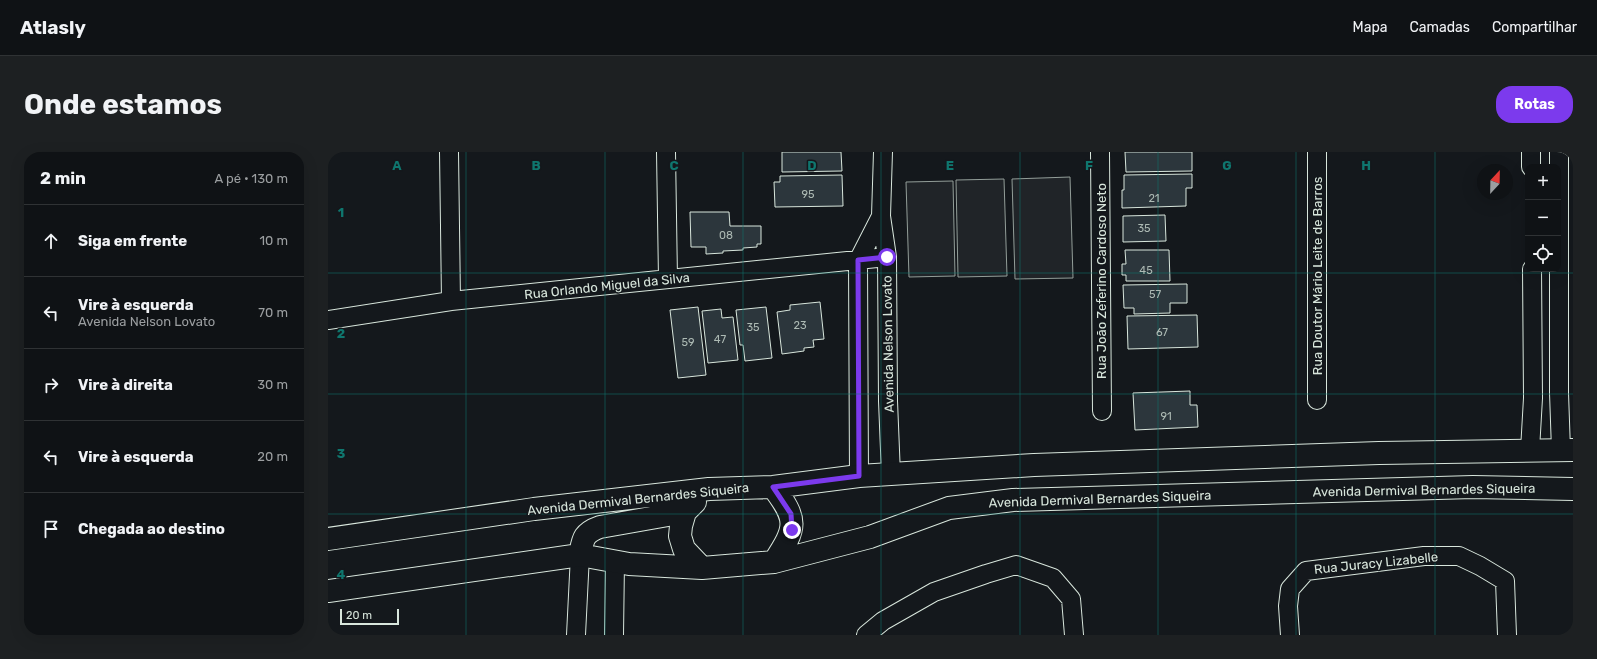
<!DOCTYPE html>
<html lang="pt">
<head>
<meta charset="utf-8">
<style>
  :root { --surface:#0f1215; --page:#1d2022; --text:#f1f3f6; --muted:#9b9ea0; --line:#2f3234; --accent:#7c3aed }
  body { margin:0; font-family:Rubik,sans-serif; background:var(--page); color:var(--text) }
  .controls { position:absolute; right:12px; top:12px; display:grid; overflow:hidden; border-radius:8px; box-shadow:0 4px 16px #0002 }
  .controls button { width:36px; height:36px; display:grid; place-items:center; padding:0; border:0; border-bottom:1px solid var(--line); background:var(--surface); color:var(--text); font:20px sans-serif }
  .compass { position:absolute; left:1149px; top:12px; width:36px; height:36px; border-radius:50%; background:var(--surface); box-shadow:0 4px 16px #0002; rotate:22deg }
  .scale { position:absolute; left:12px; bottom:10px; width:59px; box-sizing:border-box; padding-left:4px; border:2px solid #d8e6dc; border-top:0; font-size:11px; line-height:14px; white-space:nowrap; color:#d8e6dc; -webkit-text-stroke:3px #14181c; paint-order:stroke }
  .stop { position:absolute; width:12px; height:12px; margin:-9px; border:3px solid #7c3aed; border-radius:50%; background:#fff }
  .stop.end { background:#7c3aed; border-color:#fff; box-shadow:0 1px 4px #0008 }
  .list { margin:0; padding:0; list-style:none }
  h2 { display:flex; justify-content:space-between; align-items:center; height:52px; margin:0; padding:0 16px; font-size:17px }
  h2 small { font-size:13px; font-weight:400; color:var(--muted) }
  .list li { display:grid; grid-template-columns:26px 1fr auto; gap:12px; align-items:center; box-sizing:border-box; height:72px; padding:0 16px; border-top:1px solid var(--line) }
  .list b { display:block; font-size:15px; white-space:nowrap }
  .list p { margin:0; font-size:13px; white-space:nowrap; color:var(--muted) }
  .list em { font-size:13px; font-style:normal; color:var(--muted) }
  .icon { flex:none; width:22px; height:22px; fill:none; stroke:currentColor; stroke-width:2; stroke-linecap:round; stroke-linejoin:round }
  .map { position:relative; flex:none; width:1245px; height:483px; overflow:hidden; border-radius:16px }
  header { display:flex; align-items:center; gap:24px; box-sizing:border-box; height:56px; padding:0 20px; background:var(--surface); border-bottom:1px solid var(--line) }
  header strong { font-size:19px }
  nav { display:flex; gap:22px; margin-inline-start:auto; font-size:14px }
  .intro { display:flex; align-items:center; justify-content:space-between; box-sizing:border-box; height:96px; padding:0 24px }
  h1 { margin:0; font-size:28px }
  .button { padding:10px 18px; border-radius:16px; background:var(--accent); color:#fff; font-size:14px; font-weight:700 }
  main { display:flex; gap:24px; padding:0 24px }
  aside { flex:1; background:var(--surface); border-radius:16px; box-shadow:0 4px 16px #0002 }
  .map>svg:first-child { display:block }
  .green { fill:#202428; stroke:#939e99 }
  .building { fill:#2c363c; stroke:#d8e6dc }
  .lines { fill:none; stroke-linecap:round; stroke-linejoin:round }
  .minor-casing { stroke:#d8e6dc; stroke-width:20 }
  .secondary-casing { stroke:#d8e6dc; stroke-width:24 }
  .minor { stroke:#14181c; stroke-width:18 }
  .secondary { stroke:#14181c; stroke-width:22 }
  .route { stroke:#7c3aed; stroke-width:5 }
  .grid { fill:none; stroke:#0f766e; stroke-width:1; stroke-opacity:0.55 }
  .labels { text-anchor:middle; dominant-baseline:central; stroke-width:3; stroke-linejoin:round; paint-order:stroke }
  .number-label { font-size:11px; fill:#adbab4 }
  .street-label { font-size:13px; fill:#d8e6dc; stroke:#14181c }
  .grid-label { font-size:13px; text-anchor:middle; font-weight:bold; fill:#0f766e; stroke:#14181c; stroke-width:3; stroke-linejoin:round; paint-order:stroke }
</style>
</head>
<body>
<header>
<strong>Atlasly</strong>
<nav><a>Mapa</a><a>Camadas</a><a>Compartilhar</a></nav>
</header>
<div class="intro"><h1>Onde estamos</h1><a class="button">Rotas</a></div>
<main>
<aside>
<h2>2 min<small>A pé · 130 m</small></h2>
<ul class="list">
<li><svg class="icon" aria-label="ahead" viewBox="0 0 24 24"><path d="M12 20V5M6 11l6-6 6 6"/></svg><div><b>Siga em frente</b></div><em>10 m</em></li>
<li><svg class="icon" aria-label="left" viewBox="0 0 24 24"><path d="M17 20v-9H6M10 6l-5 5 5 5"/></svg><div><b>Vire à esquerda</b><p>Avenida Nelson Lovato</p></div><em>70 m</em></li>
<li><svg class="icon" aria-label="right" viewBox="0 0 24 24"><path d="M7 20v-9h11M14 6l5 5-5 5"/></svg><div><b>Vire à direita</b></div><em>30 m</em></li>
<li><svg class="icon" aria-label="left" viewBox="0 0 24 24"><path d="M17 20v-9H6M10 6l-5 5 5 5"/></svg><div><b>Vire à esquerda</b></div><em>20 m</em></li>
<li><svg class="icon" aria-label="arrive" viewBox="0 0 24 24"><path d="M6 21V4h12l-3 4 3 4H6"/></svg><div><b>Chegada ao destino</b></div></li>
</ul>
</aside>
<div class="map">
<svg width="1245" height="483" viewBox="0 0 1245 483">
  <rect width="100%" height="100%" fill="#14181c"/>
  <path class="green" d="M742 25 745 126 687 127 684 27Z
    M676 27 679 124 630 125 628 28Z
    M625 29 627 124 581 125 578 30Z"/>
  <path class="building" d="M454 0H513L514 19 454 20Z
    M797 0H864V19L798 20Z
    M864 22V36H858V54L794 56V38H796V23Z
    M514 23 515 54 447 55 446 30H452V24Z
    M362 60H401L402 74H433V92H429V95L415 96V98L395 99V101L378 102V95H363Z
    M837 63 838 89 795 90V64Z
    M797 98H841L842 129H798V123H794V112H798Z
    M859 132V151H842V161L806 162V156H796L795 133Z
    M492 150 496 187 485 188 486 195 476 196V199L454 202 449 160 462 158V153Z
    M370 155 378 223 350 226 342 158Z
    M438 155 444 206 417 209 415 193H412L408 158Z
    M393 157 394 166 405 165 410 208 380 211 374 159Z
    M869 163 870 195 800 197 799 164Z
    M862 239V253H869L870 275 807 278 805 241Z"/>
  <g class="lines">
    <defs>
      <path id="minor" d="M121 0 123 149
        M338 0 340 127
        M555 0 553 64 559 105 560 249 563 323
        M772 0 774 259
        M989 0V248
        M1203 0V15
        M1231 0V241L1233 298
        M0 168 123 149 559 105
        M1202 298 1205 246 1204 117
        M531 324 530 109 553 64
        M248 483 252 403
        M286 483 287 410
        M538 483 555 469 606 440 658 422 688 413 725 426 743 447 746 483
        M962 483 960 454 962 437 978 419 1096 404H1131L1152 414 1177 429 1179 483"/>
      <path id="secondary" d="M445 335C470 368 469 375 446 410
        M367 350 357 360 353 374 352 384 356 397 374 416
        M0 387 206 357 381 337 445 335 531 324 706 313 1051 301 1245 298
        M252 403C255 387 255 381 272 375L357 360
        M0 439 252 403 301 412 374 416 446 410 542 385 621 356 685 348 1145 335 1245 337"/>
    </defs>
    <use href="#minor" class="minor-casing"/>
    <use href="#secondary" class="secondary-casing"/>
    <use href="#minor" class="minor"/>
    <use href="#secondary" class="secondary"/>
  </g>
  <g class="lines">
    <path class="route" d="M464 378 463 362 445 335 531 324 530 108 559 105"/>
  </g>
  <path class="grid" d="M138 0V483M277 0V483M415 0V483M553 0V483M692 0V483M830 0V483M968 0V483M1107 0V483M0 121H1245M0 242H1245M0 362H1245"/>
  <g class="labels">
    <g class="number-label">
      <text x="480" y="42">95</text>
      <text x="826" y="46">21</text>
      <text x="816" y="76">35</text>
      <text x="398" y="83">08</text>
      <text x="818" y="118">45</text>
      <text x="827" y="142">57</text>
      <text x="472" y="173">23</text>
      <text x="425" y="175">35</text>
      <text x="834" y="180">67</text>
      <text x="392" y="187">47</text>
      <text x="360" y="190">59</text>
      <text x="838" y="264">91</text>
    </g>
    <g class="street-label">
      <text transform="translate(989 124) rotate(-90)">Rua Doutor Mário Leite de Barros</text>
      <text transform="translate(773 129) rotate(-90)">Rua João Zeferino Cardoso Neto</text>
      <text transform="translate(279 134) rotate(-6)">Rua Orlando Miguel da Silva</text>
      <text transform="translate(560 192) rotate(-91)">Avenida Nelson Lovato</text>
      <text transform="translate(1096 338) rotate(-1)">Avenida Dermival Bernardes Siqueira</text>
      <text transform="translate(310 347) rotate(-6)">Avenida Dermival Bernardes Siqueira</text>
      <text transform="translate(772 347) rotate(-2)">Avenida Dermival Bernardes Siqueira</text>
      <text transform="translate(1048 411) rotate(-6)">Rua Juracy Lizabelle</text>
    </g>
  </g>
  <g class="grid-label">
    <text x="69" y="18">A</text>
    <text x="208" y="18">B</text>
    <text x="346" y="18">C</text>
    <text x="484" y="18">D</text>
    <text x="622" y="18">E</text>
    <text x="761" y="18">F</text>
    <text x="899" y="18">G</text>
    <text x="1038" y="18">H</text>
    <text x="13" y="65">1</text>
    <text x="13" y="186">2</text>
    <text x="13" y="306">3</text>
    <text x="13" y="427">4</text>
  </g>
</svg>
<div class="controls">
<button>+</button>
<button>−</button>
<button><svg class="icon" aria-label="locate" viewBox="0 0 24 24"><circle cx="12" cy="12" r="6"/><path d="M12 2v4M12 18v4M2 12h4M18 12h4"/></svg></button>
</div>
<svg class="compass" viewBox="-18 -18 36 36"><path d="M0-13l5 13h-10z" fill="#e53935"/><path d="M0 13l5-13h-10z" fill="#9b9ea0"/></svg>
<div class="scale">20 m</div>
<div class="stop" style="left:559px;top:105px"></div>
<div class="stop end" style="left:464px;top:378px"></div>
</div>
</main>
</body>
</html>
